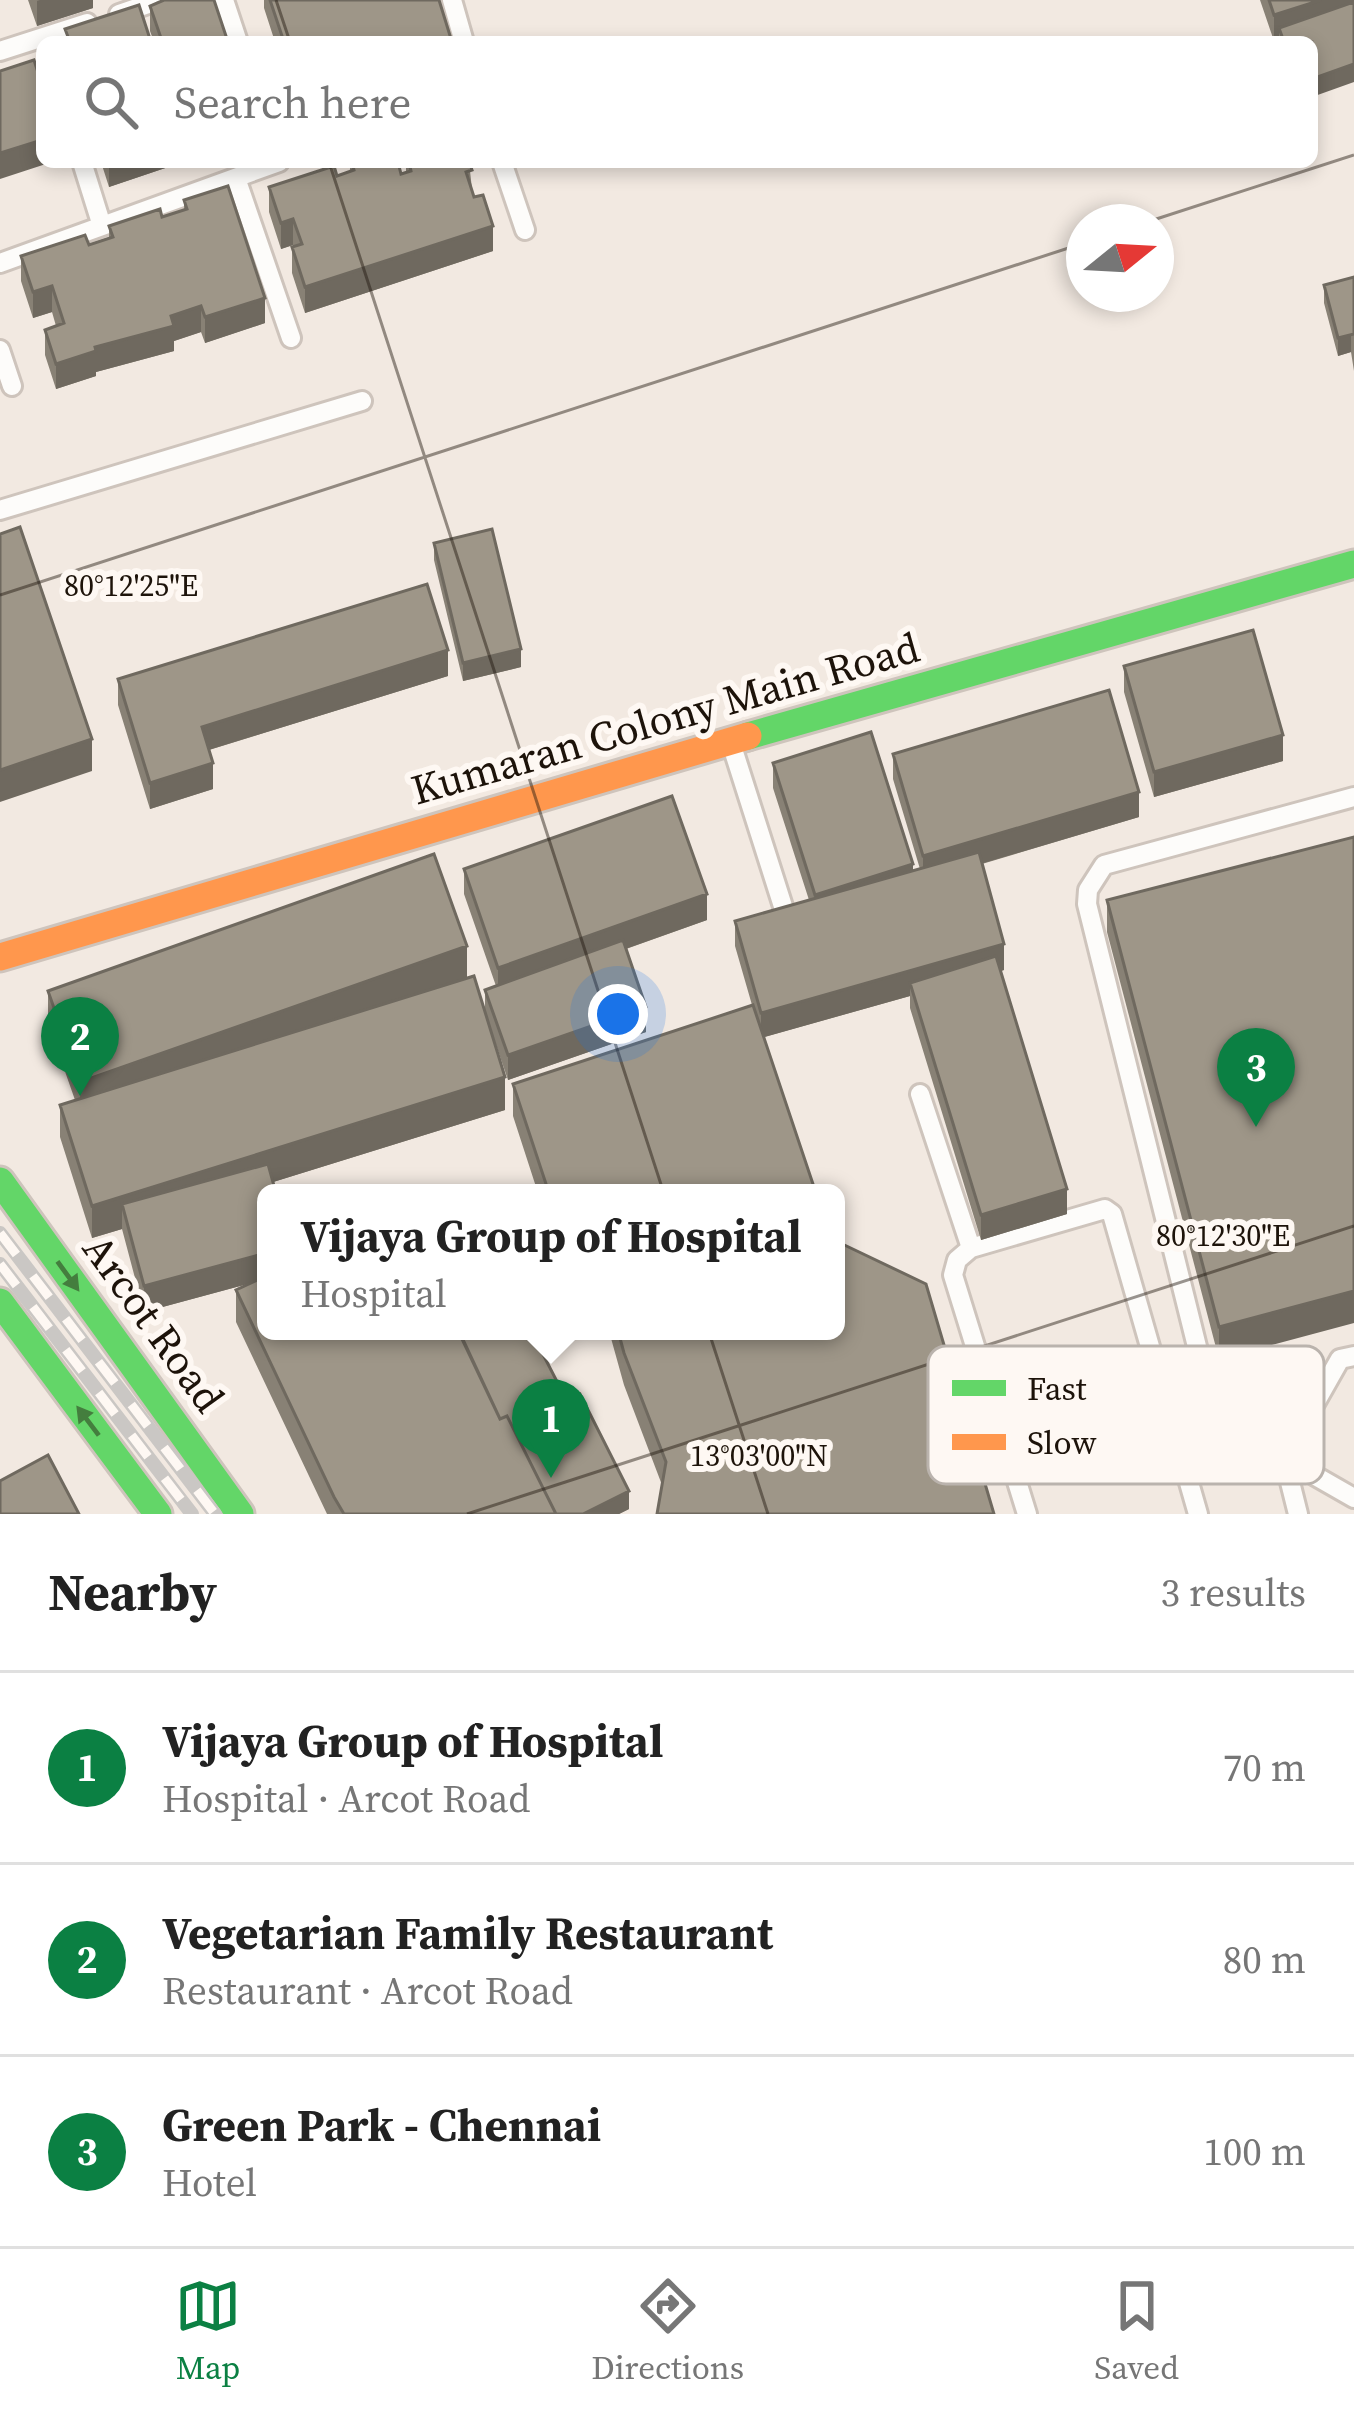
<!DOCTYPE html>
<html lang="en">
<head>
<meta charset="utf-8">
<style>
  :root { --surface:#fff; --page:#f6f6f6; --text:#222; --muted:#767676; --line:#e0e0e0; --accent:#0b8043 }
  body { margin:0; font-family:"Source Serif 4",serif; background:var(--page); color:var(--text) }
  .compass { position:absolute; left:1066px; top:204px; width:108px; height:108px; border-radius:50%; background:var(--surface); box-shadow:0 6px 18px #0003; rotate:72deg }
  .you { position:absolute; left:618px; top:1014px; width:42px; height:42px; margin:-30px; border:9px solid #fff; border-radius:50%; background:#1a73e8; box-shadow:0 0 0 18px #1a73e833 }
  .badge { display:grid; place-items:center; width:78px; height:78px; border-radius:50%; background:var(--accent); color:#fff; font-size:39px; font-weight:700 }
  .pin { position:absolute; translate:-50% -99px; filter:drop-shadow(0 3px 6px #0008) }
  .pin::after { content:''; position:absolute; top:63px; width:42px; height:36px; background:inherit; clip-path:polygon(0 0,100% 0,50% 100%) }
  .popup { position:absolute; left:257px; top:1184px; width:588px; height:156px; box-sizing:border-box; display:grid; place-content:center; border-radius:18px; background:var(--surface); filter:drop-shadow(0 3px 9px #0005); font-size:39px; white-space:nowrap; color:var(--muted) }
  .popup b { font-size:45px; color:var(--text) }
  .popup::after { content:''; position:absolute; left:50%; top:100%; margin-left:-24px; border:24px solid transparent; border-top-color:var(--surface) }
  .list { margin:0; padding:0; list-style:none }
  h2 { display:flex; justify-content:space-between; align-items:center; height:156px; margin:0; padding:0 48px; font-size:51px }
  h2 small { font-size:39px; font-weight:400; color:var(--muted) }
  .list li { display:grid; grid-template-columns:78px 1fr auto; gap:36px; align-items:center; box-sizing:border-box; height:192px; padding:0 48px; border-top:3px solid var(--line) }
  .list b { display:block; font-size:45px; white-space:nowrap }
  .list p { margin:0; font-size:39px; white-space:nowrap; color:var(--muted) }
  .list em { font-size:39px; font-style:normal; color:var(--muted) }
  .icon { flex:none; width:66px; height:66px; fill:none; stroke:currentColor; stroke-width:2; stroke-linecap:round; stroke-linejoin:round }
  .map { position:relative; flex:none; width:1354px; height:1514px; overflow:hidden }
  .search { position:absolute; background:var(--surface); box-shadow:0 6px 18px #0003; left:36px; right:36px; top:36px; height:132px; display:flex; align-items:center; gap:30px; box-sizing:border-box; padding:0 42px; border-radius:18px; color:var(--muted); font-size:45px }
  .sheet { height:732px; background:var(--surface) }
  nav { display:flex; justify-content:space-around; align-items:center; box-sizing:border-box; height:168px; border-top:3px solid var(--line); background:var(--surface); font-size:33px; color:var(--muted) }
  nav a { display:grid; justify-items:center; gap:6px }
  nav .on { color:var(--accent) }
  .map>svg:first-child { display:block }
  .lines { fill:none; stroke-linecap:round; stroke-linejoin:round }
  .lane-casing { stroke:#cec4bc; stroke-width:24 }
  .fast-casing { stroke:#cec4bc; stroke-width:33 }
  .slow-casing { stroke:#cec4bc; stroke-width:33 }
  .lane { stroke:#fdfcfa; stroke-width:18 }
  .fast { stroke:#63d668; stroke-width:27 }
  .slow { stroke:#ff974d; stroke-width:27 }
  .rail-casing { stroke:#cac7c4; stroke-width:14 }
  .rail { stroke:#fef8f3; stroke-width:9; stroke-dasharray:27; stroke-linecap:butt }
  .wall { fill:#888175 }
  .shaded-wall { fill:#6f695f }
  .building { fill:#9e9688; stroke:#6f695f; stroke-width:3 }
  .oneway { fill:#447e3e }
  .ticks { fill:none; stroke:#1d130a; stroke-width:3; stroke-opacity:0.45 }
  .labels { text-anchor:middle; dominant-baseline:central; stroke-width:12; stroke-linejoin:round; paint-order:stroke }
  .street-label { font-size:42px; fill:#1d130a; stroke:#fef8f3 }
  .key { fill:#fef8f3; stroke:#bab3ad; stroke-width:3 }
  .key-label { font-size:33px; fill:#1d130a }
  .ticks-label { font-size:30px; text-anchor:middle; fill:#1d130a; stroke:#fef8f3; stroke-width:12; stroke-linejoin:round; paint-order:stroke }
</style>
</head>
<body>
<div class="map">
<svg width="1354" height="1514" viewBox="0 0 1354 1514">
  <rect width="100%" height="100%" fill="#f2e9e1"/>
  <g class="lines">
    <defs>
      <path id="lane" d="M224 0 238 42
        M452 0 464 42
        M119 14 160 0
        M0 51 87 23
        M82 162 102 226
        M502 162 525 230
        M236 178 291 338
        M0 263 279 162
        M0 350 12 386
        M0 510 362 401
        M732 746 787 919
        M920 1094 971 1248
        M1354 1356 1340 1359 1284 1458 1354 1498
        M1027 1514 953 1275 957 1260 971 1248 1105 1209 1112 1214 1198 1514
        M1298 1514 1284 1458 1246 1434 1227 1433 1215 1419 1087 904 1088 890 1104 865 1354 797"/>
      <path id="fast" d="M748 736 1354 564
        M0 1181 240 1514
        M0 1302 158 1514"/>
      <path id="slow" d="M0 957 748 736"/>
    </defs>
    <use href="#lane" class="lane-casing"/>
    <use href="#fast" class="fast-casing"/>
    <use href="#slow" class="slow-casing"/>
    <use href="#lane" class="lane"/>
    <use href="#fast" class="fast"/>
    <use href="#slow" class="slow"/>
    <defs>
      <path id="rail" d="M0 1233 215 1514
        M0 1264 192 1514"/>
    </defs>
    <use href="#rail" class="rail-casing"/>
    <use href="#rail" class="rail"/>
  </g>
  <path class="wall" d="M28 0H93V8L37 26Z
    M162 0H214L228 42H154L150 31V6L162 2Z
    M264 0H439L452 42H275L264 8Z
    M1260 0H1354L1312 42H1279V39L1274 41Z
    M101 162H183L109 187Z
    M350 162H398L401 174 406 173V162H469L472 189 493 251 305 313 292 273V247H294L293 245 281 249 269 212V187L337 176 350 171Z
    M184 200 265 323 205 343 201 332 174 341V351L96 372V376L56 389 45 355V330L56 326 52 312 33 318 21 281V256L89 245 109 238V226L162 217 184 210Z
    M1354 277V371L1351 352 1338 356 1324 303V285Z
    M434 543 521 667 463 681 434 560Z
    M1124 666 1283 761 1154 797 1124 692Z
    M448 676 209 750 213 789 150 809 118 705V679Z
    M893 754 1139 817 982 864 1004 970 1001 971 1067 1214 981 1240 910 1008V996L764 1037 816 1193H538L513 1116V1084L752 1005 735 946V921L809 900 773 788V763L913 871 920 869 893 779Z
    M1354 837 1219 1359 1107 932V900Z
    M464 869 707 920 626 949 646 1032 508 1080 490 1027 505 1110 273 1182 266 1331 461 1337 567 1401 629 1509 619 1514H327L236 1322V1290L251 1283 144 1312 122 1229 92 1238 60 1137V1105L75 1100 48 1023V991L467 978 485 1014V990L496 986 464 894Z
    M609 1331H836L662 1485 624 1385Z"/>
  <path class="shaded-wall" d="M40 0H93V8L37 26V1Z
    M1321 0H1354V14L1279 28V39L1274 41V15Z
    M1354 64V82L1312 97V79Z
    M42 140V162H52L0 179V153Z
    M109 162H183L109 187Z
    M293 219V245L281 249V223Z
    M493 226V251L305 313V287Z
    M52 286V312L33 318V292Z
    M265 298V323L205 343V317Z
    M201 306V332L174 341V351L96 372V376L56 389V364L171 316Z
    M1351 334V352L1338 356V338Z
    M521 649V667L463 681V663Z
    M448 650V676L202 752V727Z
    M1283 735V761L1154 797V772Z
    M92 739V771L0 802V770Z
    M213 763V789L150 809V783Z
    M1139 792V817L923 881V856Z
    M913 864V889L815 920V895Z
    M707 894V920L498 994V968Z
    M1004 944V970L914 995 910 983V996L761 1038V1013Z
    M467 946V979L80 1115V1082Z
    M646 1007V1032L508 1080V1055Z
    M505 1077V1110L128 1227 122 1204V1229L92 1238V1206Z
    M1067 1189V1214L981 1240V1215Z
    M266 1253V1279L144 1312V1286Z
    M1354 1291V1323L1219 1359V1327Z
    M629 1491V1509L619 1514H583Z"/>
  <path class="building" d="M164 0H214L228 42H160L162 41 150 6Z
    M270 0H439L452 42H284Z
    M1269 0H1321L1274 15Z
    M1354 2V64L1312 79V42H1284L1279 28Z
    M139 5 151 42H70L65 29Z
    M34 60 42 85V140L0 153V71Z
    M352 162H398L401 174 411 171 409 162H469L472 170 466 172 474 197 483 195 493 226 305 287 292 247 302 244 293 219 281 223 269 187 334 166 337 176 354 170Z
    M228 186 265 298 205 317 201 306 171 316 174 326 95 347 96 351 56 364 45 330 64 323 52 286 33 292 21 256 85 235 89 245 113 237 109 226 160 209 162 217 187 209 184 200Z
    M1354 277V334L1338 338 1324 285Z
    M20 527 92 739 0 770V534Z
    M492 529 521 649 463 663 434 543Z
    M427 584 448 650 202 727 213 763 150 783 118 679Z
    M1253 630 1283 735 1154 772 1124 666Z
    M1109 690 1139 792 923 856 893 754Z
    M871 732 913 864 815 895 773 763Z
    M672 796 707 894 498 968 464 869Z
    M1354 837V1291L1219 1327 1107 900Z
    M979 852 1004 944 761 1013 735 921Z
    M434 854 467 946 80 1082 48 991Z
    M623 940 646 1007 508 1055 485 990Z
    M996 956 1067 1189 981 1215 910 983Z
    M474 976 505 1077 92 1206 60 1105Z
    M753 1005 816 1193H549L513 1084Z
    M268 1164 276 1193H266V1253L144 1286 122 1204Z
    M836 1241 926 1284 994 1514H657L666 1462 624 1353 618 1331H836Z
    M266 1276V1331H459L500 1419 507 1416 556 1514H344L334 1497 236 1290Z
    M473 1331H531L567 1401 580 1394 629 1491 583 1514H556L507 1416 500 1419 461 1337Z
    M48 1455 79 1514H0V1481Z"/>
  <defs><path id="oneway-solid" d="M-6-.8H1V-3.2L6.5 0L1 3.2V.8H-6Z" transform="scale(3)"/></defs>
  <g class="oneway">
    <use href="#oneway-solid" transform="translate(68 1276) rotate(54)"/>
    <use href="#oneway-solid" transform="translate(88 1421) rotate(-127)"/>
  </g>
  <path class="ticks" d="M276 0 290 42M329 162 768 1514M1147 222 1354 155M0 595 1084 243M467 1514 1354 1226"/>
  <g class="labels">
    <g class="street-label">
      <text transform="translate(665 718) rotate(-16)">Kumaran Colony Main Road</text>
      <text transform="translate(154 1323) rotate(54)">Arcot Road</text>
    </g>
  </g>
  <rect x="928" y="1346" width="396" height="138" rx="18" class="key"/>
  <rect x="952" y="1380" width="54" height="16" fill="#63d668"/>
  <rect x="952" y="1434" width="54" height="16" fill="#ff974d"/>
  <g class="key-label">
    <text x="1027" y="1400">Fast</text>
    <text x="1027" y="1454">Slow</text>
  </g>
  <g class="ticks-label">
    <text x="131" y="596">80°12'25"E</text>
    <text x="1223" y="1246">80°12'30"E</text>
    <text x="759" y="1466">13°03'00"N</text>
  </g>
</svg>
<svg class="compass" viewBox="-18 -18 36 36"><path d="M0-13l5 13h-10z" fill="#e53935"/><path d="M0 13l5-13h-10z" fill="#767676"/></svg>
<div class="you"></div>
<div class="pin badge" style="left:551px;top:1478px">1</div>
<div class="popup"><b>Vijaya Group of Hospital</b>Hospital</div>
<div class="pin badge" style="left:80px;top:1096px">2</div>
<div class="pin badge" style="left:1256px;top:1127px">3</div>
<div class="search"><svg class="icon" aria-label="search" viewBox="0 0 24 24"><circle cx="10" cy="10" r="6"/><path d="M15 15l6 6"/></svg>Search here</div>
</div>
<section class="sheet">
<h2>Nearby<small>3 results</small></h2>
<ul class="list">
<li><span class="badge">1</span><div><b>Vijaya Group of Hospital</b><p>Hospital · Arcot Road</p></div><em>70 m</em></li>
<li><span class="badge">2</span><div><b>Vegetarian Family Restaurant</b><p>Restaurant · Arcot Road</p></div><em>80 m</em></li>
<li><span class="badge">3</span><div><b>Green Park - Chennai</b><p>Hotel</p></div><em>100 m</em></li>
</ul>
</section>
<nav>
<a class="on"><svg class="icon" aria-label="map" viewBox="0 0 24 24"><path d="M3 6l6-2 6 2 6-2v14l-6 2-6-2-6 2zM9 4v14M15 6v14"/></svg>Map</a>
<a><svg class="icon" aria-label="directions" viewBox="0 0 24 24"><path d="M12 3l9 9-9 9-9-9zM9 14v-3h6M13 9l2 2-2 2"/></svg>Directions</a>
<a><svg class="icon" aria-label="saved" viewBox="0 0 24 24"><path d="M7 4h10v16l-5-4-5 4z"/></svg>Saved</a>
</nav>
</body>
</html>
